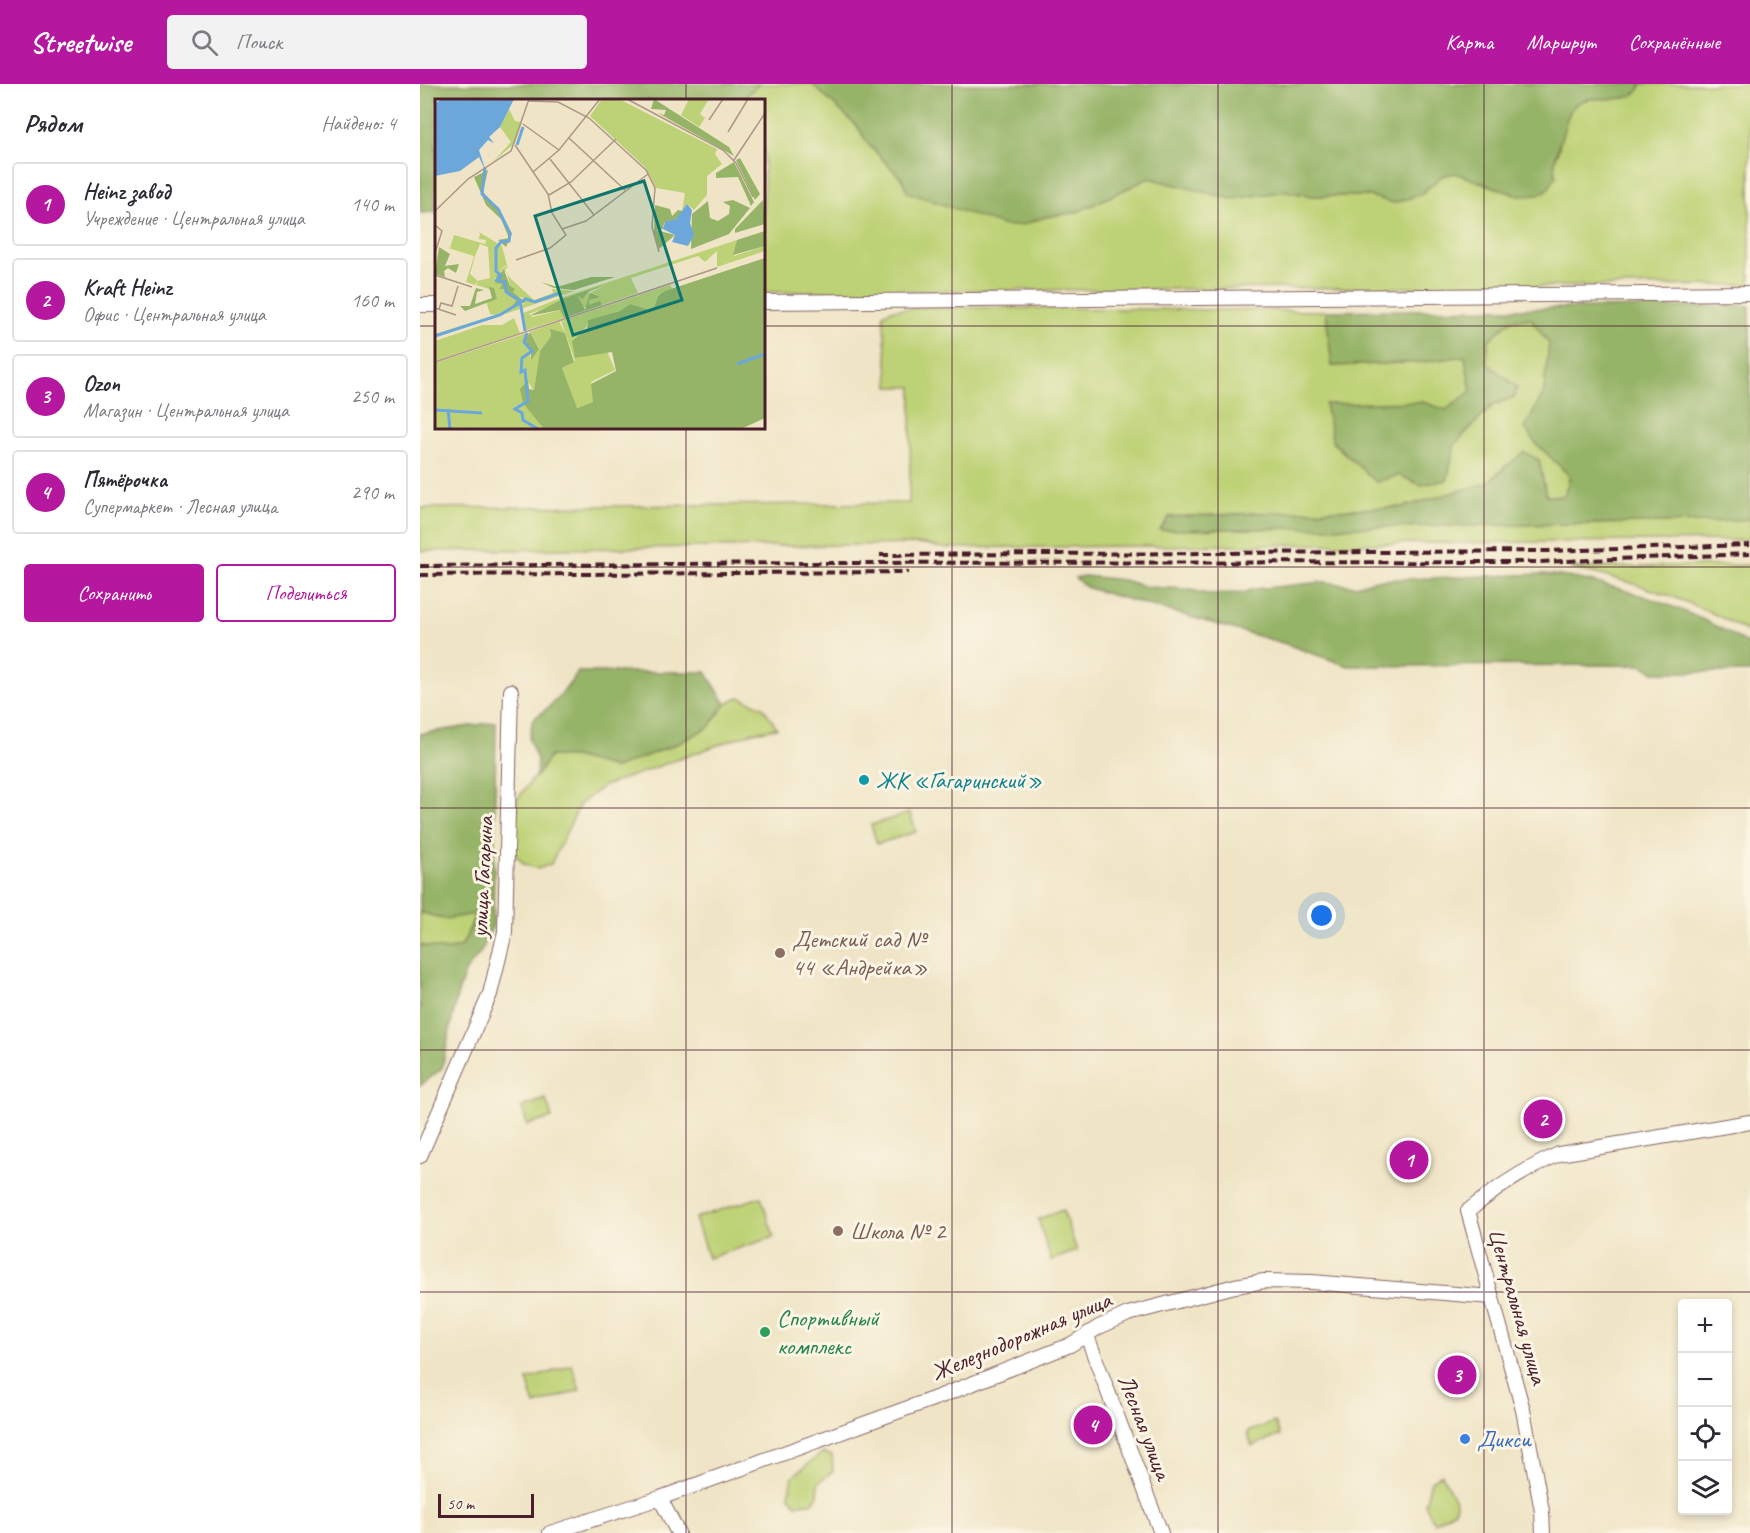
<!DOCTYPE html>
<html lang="ru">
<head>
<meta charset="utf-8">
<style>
  :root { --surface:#fff; --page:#f2f2f3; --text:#2b2b33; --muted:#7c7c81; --line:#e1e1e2; --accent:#b5179e }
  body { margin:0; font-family:Caveat,sans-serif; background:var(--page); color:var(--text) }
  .controls { position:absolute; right:18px; bottom:18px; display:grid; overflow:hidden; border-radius:6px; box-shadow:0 3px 9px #0003 }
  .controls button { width:54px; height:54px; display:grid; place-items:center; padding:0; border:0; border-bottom:2px solid var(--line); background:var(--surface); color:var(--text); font:30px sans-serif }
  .scale { position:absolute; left:18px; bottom:15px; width:96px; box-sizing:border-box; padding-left:6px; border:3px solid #4a1f2b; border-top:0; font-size:16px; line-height:21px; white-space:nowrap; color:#4a1f2b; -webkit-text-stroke:4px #fcf5e5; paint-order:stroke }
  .you { position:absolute; left:902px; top:832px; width:21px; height:21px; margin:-15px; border:4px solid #fff; border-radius:50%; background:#1a73e8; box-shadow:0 0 0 9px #1a73e833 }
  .badge { display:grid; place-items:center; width:39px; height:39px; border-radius:50%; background:var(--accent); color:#fff; font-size:20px; font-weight:700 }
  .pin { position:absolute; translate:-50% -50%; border:3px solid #fff; box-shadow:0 2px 6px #0006 }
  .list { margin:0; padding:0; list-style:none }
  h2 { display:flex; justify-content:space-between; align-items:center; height:78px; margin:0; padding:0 24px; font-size:26px }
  h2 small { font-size:20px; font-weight:400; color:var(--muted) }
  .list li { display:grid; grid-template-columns:39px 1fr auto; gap:18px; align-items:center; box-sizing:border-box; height:84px; margin:0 12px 12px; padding:0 12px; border:2px solid var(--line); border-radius:6px }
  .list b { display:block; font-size:22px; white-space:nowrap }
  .list p { margin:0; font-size:20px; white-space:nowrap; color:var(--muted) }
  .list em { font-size:20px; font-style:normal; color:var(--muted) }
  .actions { display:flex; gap:12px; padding:18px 24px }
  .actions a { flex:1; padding:14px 0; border:2px solid var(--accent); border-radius:6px; text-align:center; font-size:21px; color:var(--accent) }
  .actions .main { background:var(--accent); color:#fff }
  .icon { flex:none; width:33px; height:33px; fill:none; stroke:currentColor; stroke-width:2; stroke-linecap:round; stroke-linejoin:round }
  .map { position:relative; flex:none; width:1330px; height:1449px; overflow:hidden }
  header { display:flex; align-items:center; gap:36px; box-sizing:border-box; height:84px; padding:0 30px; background:var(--accent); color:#fff }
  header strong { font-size:28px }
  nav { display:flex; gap:33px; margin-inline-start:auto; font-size:21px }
  .search { width:420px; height:54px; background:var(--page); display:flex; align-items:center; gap:15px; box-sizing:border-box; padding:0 21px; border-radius:6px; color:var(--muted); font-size:22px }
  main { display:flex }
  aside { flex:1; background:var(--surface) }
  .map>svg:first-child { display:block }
  .green { fill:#bdd276; stroke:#847850; stroke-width:1.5 }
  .forest { fill:#96b467; stroke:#706a49; stroke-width:1.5 }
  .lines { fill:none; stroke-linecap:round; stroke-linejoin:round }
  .stream { stroke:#6ca7dc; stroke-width:4 }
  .minor-casing { stroke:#846461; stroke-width:16 }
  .minor { stroke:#fff; stroke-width:14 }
  .rail { stroke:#4a1f2b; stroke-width:4; stroke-dasharray:9 4.5; stroke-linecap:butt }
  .grid { fill:none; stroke:#4a1f2b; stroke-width:1.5; stroke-opacity:0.55 }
  .culture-dot { fill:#0f9aa8; stroke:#fcf5e5; stroke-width:2 }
  .education-dot { fill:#8d6e63; stroke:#fcf5e5; stroke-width:2 }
  .leisure-dot { fill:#2e9e5b; stroke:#fcf5e5; stroke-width:2 }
  .shop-dot { fill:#3f7fe0; stroke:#fcf5e5; stroke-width:2 }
  .labels { text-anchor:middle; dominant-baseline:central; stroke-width:6; stroke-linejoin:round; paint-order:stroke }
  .culture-label { font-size:24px; fill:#0d838f; stroke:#fcf5e5; text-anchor:start }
  .street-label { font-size:24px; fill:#4a1f2b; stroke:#fcf5e5 }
  .education-label { font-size:24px; fill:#785e54; stroke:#fcf5e5; text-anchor:start }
  .leisure-label { font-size:24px; fill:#27864d; stroke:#fcf5e5; text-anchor:start }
  .shop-label { font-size:24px; fill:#366cbe; stroke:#fcf5e5; text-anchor:start }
  .inset-river { fill:none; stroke:#6ca7dc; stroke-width:3 }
  .inset-road { fill:none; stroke:#ad9688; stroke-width:1.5 }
  .view { fill:#0f766e; fill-opacity:0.15; stroke:#0f766e; stroke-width:3 }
  .inset-edge { fill:none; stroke:#4a1f2b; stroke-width:3 }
</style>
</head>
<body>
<header>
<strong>Streetwise</strong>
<div class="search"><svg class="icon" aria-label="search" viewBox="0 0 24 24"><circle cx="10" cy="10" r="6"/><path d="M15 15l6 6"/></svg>Поиск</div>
<nav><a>Карта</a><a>Маршрут</a><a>Сохранённые</a></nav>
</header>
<main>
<aside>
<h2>Рядом<small>Найдено: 4</small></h2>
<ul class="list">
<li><span class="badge">1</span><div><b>Heinz завод</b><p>Учреждение · Центральная улица</p></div><em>140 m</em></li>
<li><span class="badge">2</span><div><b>Kraft Heinz</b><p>Офис · Центральная улица</p></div><em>160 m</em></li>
<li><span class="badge">3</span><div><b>Ozon</b><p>Магазин · Центральная улица</p></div><em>250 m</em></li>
<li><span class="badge">4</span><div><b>Пятёрочка</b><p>Супермаркет · Лесная улица</p></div><em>290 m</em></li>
</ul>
<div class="actions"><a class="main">Сохранить</a><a>Поделиться</a></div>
</aside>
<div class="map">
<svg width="1330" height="1449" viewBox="0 0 1330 1449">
  <rect width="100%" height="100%" fill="#fcf5e5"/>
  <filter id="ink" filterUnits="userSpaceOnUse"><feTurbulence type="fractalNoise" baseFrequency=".0167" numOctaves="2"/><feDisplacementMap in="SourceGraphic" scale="12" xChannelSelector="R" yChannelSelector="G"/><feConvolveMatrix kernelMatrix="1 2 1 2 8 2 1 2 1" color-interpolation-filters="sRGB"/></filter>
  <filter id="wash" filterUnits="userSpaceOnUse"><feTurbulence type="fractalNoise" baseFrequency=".008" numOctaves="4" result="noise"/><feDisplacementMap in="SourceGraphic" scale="24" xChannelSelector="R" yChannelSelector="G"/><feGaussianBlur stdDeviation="1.35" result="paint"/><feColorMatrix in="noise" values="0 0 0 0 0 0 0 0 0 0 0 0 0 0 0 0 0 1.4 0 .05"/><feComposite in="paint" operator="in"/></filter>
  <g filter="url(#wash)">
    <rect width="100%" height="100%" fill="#efe5c6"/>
    <path class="green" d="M339 0H392L438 43 448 60 482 95 602 141 625 133 657 128 729 94 812 115 866 107 892 112H950L974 119 1001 110 1022 92 1035 89 1099 112C1109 103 1126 93 1133 81 1143 64 1139 35 1155 21 1172 5 1211 27 1222 0H1330V201L344 208V16H321Z
      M513 223 906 227 912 282 1004 278 1045 272 1051 308 1026 326 1002 318 913 359 956 398 979 391 1001 401 1027 396 1035 360 1073 321 1095 313 1096 303 1067 279 1068 257 1091 236 1111 235 1129 259 1124 308 1106 344 1114 357 1150 392 1144 412H1126L1119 376 1086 381 1068 399 983 423 749 433 741 446 1292 438 1330 435V456L521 464 505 460 0 467V424L489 419 492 303H469L463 230 471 226Z
      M1330 481V549C1274 516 1214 497 1150 484Z
      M319 613 343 623 357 644 334 648 184 702 160 720 131 780 118 785 104 780 94 769 93 739 98 714 130 672 154 673 195 684 259 659 288 643 306 620Z
      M490 729 496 748 457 760 451 741Z
      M0 828 24 835 56 829 42 862 26 866 0 861Z
      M126 1015 132 1034 107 1041 102 1023Z
      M341 1113 354 1153 288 1174 275 1134Z
      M643 1126 657 1167 631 1176 618 1135Z
      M152 1281 160 1306 115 1321 107 1296Z
      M855 1338 860 1351 832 1362 827 1348Z
      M402 1369 412 1371 413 1387 398 1399V1411L392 1419 376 1420 369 1411 372 1393Z
      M1022 1390 1036 1419 1035 1426 1014 1439 1005 1420 1011 1397Z"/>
    <path class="forest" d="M0 0H339L321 16H16V128L0 129Z
      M392 0H1222C1211 28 1171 4 1154 22 1147 29 1145 43 1142 52 1137 67 1132 79 1136 93L1128 105 1118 111 1099 112 1035 89 1022 92 1001 110 974 119 950 112H892L866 107 812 115 729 94 657 128 625 133 602 141 585 142 487 108 482 95 448 60 438 43Z
      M1330 222V435L1292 438 740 446 749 433 983 423 1067 399 1104 368 1119 376 1126 412H1144L1150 392 1114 357 1105 344 1124 308 1129 259 1111 235 1091 236 1068 257 1067 279 1097 303 1095 313 1073 321 1035 360 1027 396 1001 401 979 391 956 398 913 358 905 320 1002 318 1026 326 1051 307 1045 272 1004 278 912 282 906 227Z
      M1125 490C1195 498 1270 524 1330 561V588H1234L1222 581 928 582 863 559 678 507 666 503 655 494 664 492 704 496 727 503 767 505 787 510 823 509 835 505 904 498 935 502 956 496Z
      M158 588H286L306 620 289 643 259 659 195 684 154 673 130 672 116 693 117 676 109 655 113 635C132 623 145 607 158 588Z
      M76 638 73 841 62 866 45 888 37 912 22 984 0 1002V861L26 866 42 862 56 830 24 835 0 828V650Z"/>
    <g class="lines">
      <path class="stream" d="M1327 508H1330"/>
    </g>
  </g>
  <g filter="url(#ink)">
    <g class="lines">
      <defs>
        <path id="minor" d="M344 218 1330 209
          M0 221H16
          M0 1072 70 910 85 848 91 607
          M667 1252 741 1449
          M240 1414 258 1449
          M130 1449 240 1414 521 1312 650 1261 679 1243 708 1230 815 1202 844 1197 892 1198 1072 1213
          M1123 1449 1122 1427 1103 1326 1048 1127C1077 1103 1105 1085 1139 1070L1330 1038"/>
      </defs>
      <use href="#minor" class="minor-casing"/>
      <use href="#minor" class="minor"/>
      <path class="rail" d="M460 471 1127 467 1330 461
        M0 482 382 479 1118 478 1330 470
        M0 491 489 488"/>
    </g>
  </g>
  <path class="grid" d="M266 0V16M532 0V1449M798 0V1449M1064 0V1449M0 242H16M344 242H1330M266 344V1449M0 483H1330M0 724H1330M0 966H1330M0 1208H1330"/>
  <circle class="culture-dot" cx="444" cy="696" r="6"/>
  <g class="education-dot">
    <circle cx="360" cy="869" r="6"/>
    <circle cx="418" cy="1147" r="6"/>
  </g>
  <circle class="leisure-dot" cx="345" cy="1248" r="6"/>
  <circle class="shop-dot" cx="1045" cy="1355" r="6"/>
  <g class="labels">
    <g class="culture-label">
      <text x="456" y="696">ЖК «Гагаринский»</text>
    </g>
    <g class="street-label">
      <text transform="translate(62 793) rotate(-87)">улица Гагарина</text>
      <text transform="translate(1098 1222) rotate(74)">Центральная улица</text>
      <text transform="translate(601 1252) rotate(-23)">Железнодорожная улица</text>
      <text transform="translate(725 1343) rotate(69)">Лесная улица</text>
    </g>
    <g class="education-label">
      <text x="372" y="855">Детский сад №<tspan x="372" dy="28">44 «Андрейка»</tspan></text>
      <text x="430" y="1147">Школа № 2</text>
    </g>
    <g class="leisure-label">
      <text x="357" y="1234">Спортивный<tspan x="357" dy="28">комплекс</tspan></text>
    </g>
    <g class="shop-label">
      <text x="1057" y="1355">Дикси</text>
    </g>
  </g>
  <g transform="translate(15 15)">
    <rect width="330" height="330" fill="#efe5c6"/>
    <path d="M167 0H184L282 50 280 55 287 65 272 77V96L259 111 252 105 247 112 250 94 221 89 210 68 155 17ZM254 0H274L265 15 270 19 264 28 246 16ZM74 10 80 22 87 23 80 44 58 63 76 43 65 28ZM39 130 67 147 72 166 62 173 74 166 70 171 75 179 99 201 118 194 117 190 140 192 0 238V235L60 216 55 215 51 202 60 199 57 191 41 186 42 182 55 179 53 148 45 145 40 157 35 175 42 181 40 186 31 183 39 157 10 148 15 149 19 136 50 145 51 141 44 140 45 134ZM66 172 72 173 75 187 81 197 88 199 89 205 76 209 81 201 71 194 70 185 64 189 67 185 60 180ZM302 141 299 157 330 147V152L282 168V152L270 163 263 157 196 179 203 194 167 206H154L153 199V208L148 209 143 197 145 199 174 184 94 215 97 218 126 211 129 219 89 232 86 215 125 199ZM235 186 239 192 223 196 218 212 195 205 185 212 154 221 140 249V259L172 252 180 271 156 283 159 303 141 309 127 269 140 262 126 222ZM79 219 85 234 0 262V242L47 226H67ZM124 222 130 234 115 231 116 237 105 252 99 292 92 281 87 297 109 330H0V264L92 234 97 252 94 259 104 249 95 233Z" fill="#bdd276" fill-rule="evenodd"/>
    <path d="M219 0 294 48 299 57 223 14 229 16 231 11 216 10ZM305 59 325 95 320 101 301 61ZM299 63 319 103 316 107 303 78 281 79V74ZM53 71 48 93 64 110 77 135 71 148 63 141 74 139 66 120 51 106 39 78ZM298 101 315 109 294 135 256 150 257 115 273 102 275 119 283 122 294 115 295 107 288 103ZM328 101 330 125 300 134V130ZM220 106 235 110 237 117 243 111 248 112 241 120 229 124 228 130 221 131 240 136 224 150 219 134ZM330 132V147L298 156 302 141ZM4 148 15 155 10 167 24 165 21 174 13 169 9 172 10 178 19 181 0 175ZM330 159V319L306 330H109L88 304 85 290 93 281 94 290 99 291 105 252 116 237 115 230 130 234 139 263 127 269 142 309 158 303 156 285 181 272 177 253 140 259 137 242 152 230 153 221 185 212 195 205 218 212 223 197 230 192ZM69 171 75 187 80 190 78 193 90 203 75 211 81 201 72 195 71 186 70 190H64L67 185 60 184 62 176ZM156 178H180L139 191 119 189 106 183 122 188ZM175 184 155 192 147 200 143 197 150 211 155 194 165 198 154 201V206L165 202 167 206 129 219 125 211 94 217 130 199ZM44 185 59 189 62 200 30 212 25 207H35L41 189 49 191 42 193 40 205 57 199 54 188ZM95 233 104 250 96 261V249L89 243Z" fill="#96b467"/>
    <path d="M8 0H79L65 28 54 38 59 44 53 41 44 51 51 73 44 58 25 72 0 77V4ZM252 105 257 111 255 124 259 136 253 147 237 143 240 136 228 130 230 123 241 120Z" fill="#6ca7dc"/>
    <path class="inset-river" d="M0 29 17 22 40 0M82 46 88 28M50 68 47 95 63 110 75 134 74 142 66 143 61 149V172L66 177 62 181 70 183 71 193 85 202 90 232M92 234 89 243 97 252 87 259 86 273 90 271 93 302 80 310 87 314 88 321 103 330M0 237 65 216 91 200 100 203 125 194M302 265 330 255M13 310 15 330M0 311 47 314"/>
    <path class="inset-road" d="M192 0 288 51 301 64 318 98M94 2 123 3 154 19 211 71 220 89 217 128 224 153M274 21 288 0M88 25 124 51M293 33 313 0M134 39 190 91M80 46 113 95 117 114 131 136 115 149 81 161M115 60 159 116M299 61 330 14M98 73 124 51 165 0M114 96 136 83 181 40M0 112 33 80 76 52 94 0M0 126 7 132 0 154M127 130 151 122 213 75M0 176 37 188M0 209 21 216M4 210 6 204 17 207 23 187M0 263 282 169"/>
    <path class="view" d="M209 82 247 201 138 236 100 117Z"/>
    <rect width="330" height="330" class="inset-edge"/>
  </g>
</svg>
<div class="controls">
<button>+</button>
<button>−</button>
<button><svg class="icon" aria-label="locate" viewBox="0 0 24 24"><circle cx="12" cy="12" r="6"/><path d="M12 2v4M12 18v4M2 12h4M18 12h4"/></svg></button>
<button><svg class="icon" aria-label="layers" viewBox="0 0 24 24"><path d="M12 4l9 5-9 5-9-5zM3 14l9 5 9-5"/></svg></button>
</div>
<div class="scale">50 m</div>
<div class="you"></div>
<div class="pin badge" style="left:989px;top:1076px">1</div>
<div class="pin badge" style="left:1123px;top:1035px">2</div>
<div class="pin badge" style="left:1037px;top:1291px">3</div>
<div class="pin badge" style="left:673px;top:1341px">4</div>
</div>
</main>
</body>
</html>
